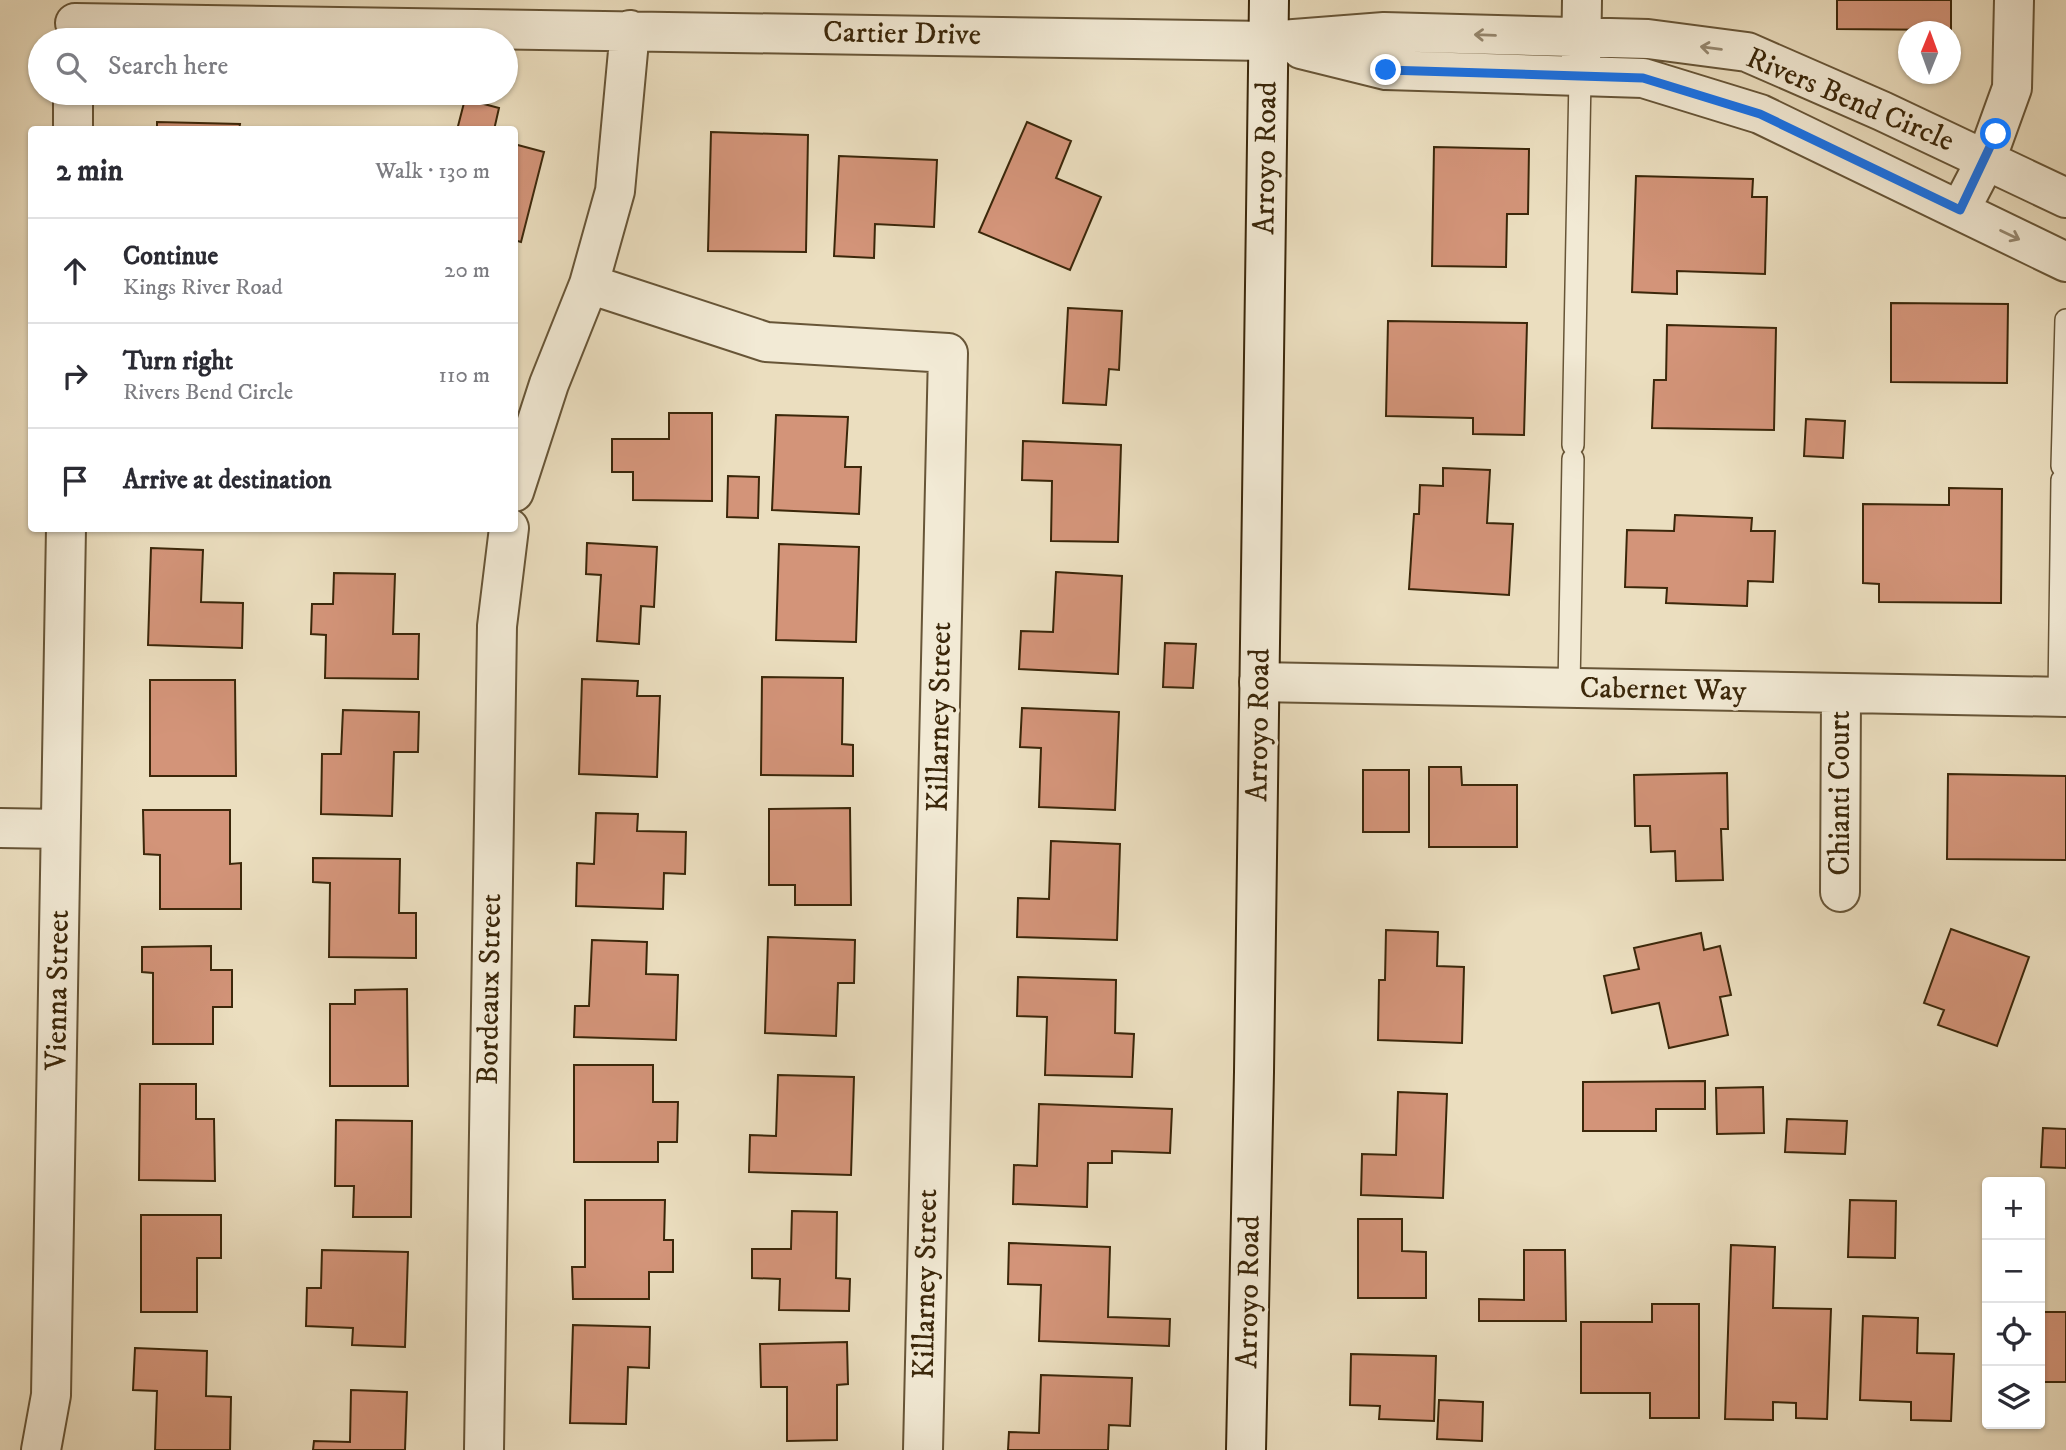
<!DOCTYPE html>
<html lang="en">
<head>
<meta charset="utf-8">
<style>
  :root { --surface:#fff; --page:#f2f2f3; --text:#2b2b33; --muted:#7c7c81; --line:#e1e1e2 }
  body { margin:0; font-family:"IM FELL DW Pica",serif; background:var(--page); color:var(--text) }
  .controls { position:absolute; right:21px; bottom:21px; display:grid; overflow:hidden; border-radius:7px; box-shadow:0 2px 5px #0004 }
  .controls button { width:63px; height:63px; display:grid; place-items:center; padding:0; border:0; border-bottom:2px solid var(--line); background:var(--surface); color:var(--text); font:35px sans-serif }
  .compass { position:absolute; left:1898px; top:21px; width:63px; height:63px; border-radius:50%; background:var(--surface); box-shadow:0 2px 5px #0004; rotate:1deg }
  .stop { position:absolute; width:21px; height:21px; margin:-16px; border:5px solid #1a73e8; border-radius:50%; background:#fff }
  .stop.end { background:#1a73e8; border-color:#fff; box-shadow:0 2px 7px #0008 }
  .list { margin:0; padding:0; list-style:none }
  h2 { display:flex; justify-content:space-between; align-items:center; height:91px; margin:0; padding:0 28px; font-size:30px }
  h2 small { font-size:23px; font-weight:400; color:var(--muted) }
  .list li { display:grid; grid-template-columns:46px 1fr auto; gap:21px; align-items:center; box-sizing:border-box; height:105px; padding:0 28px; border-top:2px solid var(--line) }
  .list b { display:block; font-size:26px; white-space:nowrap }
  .list p { margin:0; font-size:23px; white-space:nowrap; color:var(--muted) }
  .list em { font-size:23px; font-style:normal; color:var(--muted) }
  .icon { flex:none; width:38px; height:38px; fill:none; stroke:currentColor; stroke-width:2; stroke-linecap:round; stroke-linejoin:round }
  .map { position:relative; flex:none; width:2066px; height:1450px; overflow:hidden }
  .search { position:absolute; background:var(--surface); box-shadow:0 2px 5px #0004; left:28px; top:28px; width:490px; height:77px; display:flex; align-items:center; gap:18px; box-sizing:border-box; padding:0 24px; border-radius:38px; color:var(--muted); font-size:26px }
  .panel { position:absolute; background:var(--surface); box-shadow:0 2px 5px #0004; left:28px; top:126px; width:490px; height:406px; border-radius:7px }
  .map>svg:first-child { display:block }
  .building { fill:#d39479; stroke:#3b270a; stroke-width:2 }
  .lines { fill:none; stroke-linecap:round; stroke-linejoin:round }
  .lane-casing { stroke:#675537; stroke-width:24 }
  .street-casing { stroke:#675537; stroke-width:42 }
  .secondary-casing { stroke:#3b270a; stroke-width:42 }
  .lane { stroke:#f2ead5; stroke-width:21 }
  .street { stroke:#f2ead5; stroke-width:38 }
  .secondary { stroke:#f2ead5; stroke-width:38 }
  .oneway { stroke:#968870 }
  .route { stroke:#1a73e8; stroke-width:9 }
  .labels { text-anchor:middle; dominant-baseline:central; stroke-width:7; stroke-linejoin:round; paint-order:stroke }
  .street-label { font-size:30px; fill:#3b270a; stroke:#f2ead5 }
</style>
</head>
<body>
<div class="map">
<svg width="2066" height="1450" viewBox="0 0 2066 1450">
  <rect width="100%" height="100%" fill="#ebdebf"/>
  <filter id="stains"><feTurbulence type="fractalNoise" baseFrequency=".00286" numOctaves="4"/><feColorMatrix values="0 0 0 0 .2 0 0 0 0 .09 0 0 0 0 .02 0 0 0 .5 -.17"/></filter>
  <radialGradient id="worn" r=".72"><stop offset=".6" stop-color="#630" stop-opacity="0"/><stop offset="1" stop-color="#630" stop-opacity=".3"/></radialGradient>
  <path class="building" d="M1837 0H1951V30L1837 29Z
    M465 99 499 108 494 130H457Z
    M157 122 240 124 239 130H157Z
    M1027 122 1071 141 1056 178 1101 197 1070 270 979 232Z
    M711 132 808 135 806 252 708 251Z
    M514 144 544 152 521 242 514 240Z
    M1434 147 1529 149 1528 214H1507L1506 267 1432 266Z
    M839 156 937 160 934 227 875 224 874 258 834 256Z
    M1636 176 1753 179 1752 197H1767L1765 274 1677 271V294L1632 292Z
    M1891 303 2008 304 2007 383 1891 382Z
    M1068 308 1122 311 1119 370 1109 369 1106 405 1063 403Z
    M1388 321 1527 323 1524 435 1473 434V418L1386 416Z
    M1667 325 1776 328 1774 430 1652 428 1654 380H1666Z
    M669 413H712V501L633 500V472H612V439H669Z
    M776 415 848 417 845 467H861L859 514 772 510Z
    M1806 419 1845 421 1843 458 1804 456Z
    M1023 441 1121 445 1118 542 1051 541 1052 481 1022 480Z
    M1443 468 1490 470 1487 523 1513 524 1509 595 1409 589 1414 514H1419L1420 485 1443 486Z
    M728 476 759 477 758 518 727 517Z
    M1949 488 2002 489 2001 603 1879 602V584L1863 583V504L1949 505Z
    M1675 515 1752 518 1751 531H1775L1773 582 1748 581 1747 606 1666 603 1667 588 1625 587 1627 530 1674 531Z
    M587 543 657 547 654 607 641 606 639 644 597 641 601 575 586 574Z
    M779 544 859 547 856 642 776 640Z
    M151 548 203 550 201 602 243 603 242 648 148 645Z
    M1056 572 1122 576 1118 674 1019 669 1021 631 1053 632Z
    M334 573 395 574 393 634H419L418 679 325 678 326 635 311 634 312 604H333Z
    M1165 643 1196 644 1193 688 1163 687Z
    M762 677 843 678 842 744 853 745V776L761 775Z
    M582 679 638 681 637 696H660L657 777 579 774Z
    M150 680H235L236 776H150Z
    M1022 708 1119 712 1115 810 1039 807 1041 748 1020 747Z
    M343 710 419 712 418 752H394L392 816 321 814 322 754H341Z
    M1429 767H1461L1462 785H1517V847H1429Z
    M1363 770H1409V832H1363Z
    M1727 773 1728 829H1721L1723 880 1676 881 1675 851 1651 852 1650 826H1635L1634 775Z
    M1948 774 2066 776V860L1947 859Z
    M850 808 851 905H795V885H769V809Z
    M143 810H230V864L241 863V909H160V855L144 854Z
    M596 813 638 814 637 831 686 832 685 874 664 873 663 909 576 906 577 863 594 864Z
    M1051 841 1120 844 1117 940 1017 937 1018 898 1049 899Z
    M313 858 400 859 399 913H416V958L329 957 330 883 313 882Z
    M1951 929 2029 957 1997 1046 1938 1025 1944 1010 1924 1003Z
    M1386 930 1438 932 1437 966 1464 967 1462 1043 1378 1040 1379 980H1385Z
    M1701 933 1704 950 1720 946 1731 995 1720 997 1728 1035 1669 1048 1659 1003 1612 1013 1604 976 1639 969 1634 948Z
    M768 937 855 940 854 983H838L836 1036 765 1033Z
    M592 940 647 942 646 974 678 975 676 1040 574 1037 575 1006H589Z
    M211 946V970H232V1007H213V1044H153V973L142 972V947Z
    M1018 977 1116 980 1115 1033 1134 1034 1132 1077 1045 1075 1047 1017 1017 1016Z
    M407 989 408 1086H330V1004H355V990Z
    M574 1065H653V1102H678L677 1142H658V1162H574Z
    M778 1075 854 1077 851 1175 749 1172 750 1135 776 1136Z
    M1705 1081V1109H1656V1131H1583V1082Z
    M140 1084H196V1119H214L215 1181 139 1180Z
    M1763 1087 1764 1133 1717 1134 1716 1088Z
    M1398 1092 1447 1094 1443 1198 1361 1195 1362 1154 1396 1155Z
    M1039 1104 1172 1109 1170 1153 1112 1151V1163H1088L1087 1207 1013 1204 1014 1165 1037 1166Z
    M1787 1119 1847 1121 1845 1154 1785 1152Z
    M336 1120 412 1121 411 1217H353L354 1186H335Z
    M2043 1128 2066 1129V1168L2041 1167Z
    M585 1200H665L664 1240H673V1272H649V1299H573L572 1267H585Z
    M1850 1200 1896 1201 1895 1258 1848 1257Z
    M792 1211 837 1212 836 1278 850 1279 849 1311 779 1310 780 1279 752 1278V1249H791Z
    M141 1215H221V1258H197V1312H141Z
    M1358 1219H1402V1251L1426 1252V1298H1358Z
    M1009 1243 1110 1247 1108 1317 1170 1319 1169 1346 1039 1341 1041 1285 1008 1284Z
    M1731 1245 1775 1247 1773 1308 1831 1309 1827 1419 1796 1418V1403L1773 1402V1420L1725 1419Z
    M322 1250 408 1252 405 1347 352 1345 353 1328 306 1326 307 1288H321Z
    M1524 1250H1565L1566 1321H1479V1299L1524 1300Z
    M1652 1304H1699V1418H1650V1393H1581V1322H1652Z
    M2040 1312H2066V1382H2040Z
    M1863 1316 1918 1318 1917 1353 1954 1354 1951 1421 1911 1420V1402L1860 1400Z
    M573 1325 650 1327 649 1368 628 1367 626 1424 570 1423Z
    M847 1342 848 1384 837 1385V1440L787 1441V1387H761L760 1344Z
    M135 1348 207 1351 206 1396 231 1397 230 1450H155L157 1391 133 1390Z
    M1351 1354 1436 1356 1434 1421 1379 1419 1380 1406 1350 1405Z
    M1041 1375 1132 1378 1130 1426 1109 1425 1108 1450H1008L1009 1432 1039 1433Z
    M351 1390 407 1392 405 1450H313L314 1441 350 1442Z
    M1439 1400 1483 1402 1482 1441 1437 1439Z"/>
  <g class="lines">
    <defs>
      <path id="lane" d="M1573 445 1580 77
        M2062 466 2066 320
        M1569 688 1573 459
        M2059 697 2062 480"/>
      <path id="street" d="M75 23 1268 41 1384 32 1648 39 1747 52 1882 111 2066 198
        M1301 49 1386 70 1643 78 1760 114 2066 262
        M1581 64 1582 0
        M73 130V93
        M1960 210 1986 160 2012 88 2014 0
        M589 284 766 342 948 353 923 1450
        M514 492 549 384 589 284 615 191 630 30
        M1259 682 2066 697
        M0 828 60 829
        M1840 892 1841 694
        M41 1450 51 1395 66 528
        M484 1450 497 626 509 528"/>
      <path id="secondary" d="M1246 1450 1254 1072 1269 0"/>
    </defs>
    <use href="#lane" class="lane-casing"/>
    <use href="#street" class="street-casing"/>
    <use href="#secondary" class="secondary-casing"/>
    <use href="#lane" class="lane"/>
    <use href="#street" class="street"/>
    <use href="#secondary" class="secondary"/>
  </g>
  <defs><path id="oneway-shaft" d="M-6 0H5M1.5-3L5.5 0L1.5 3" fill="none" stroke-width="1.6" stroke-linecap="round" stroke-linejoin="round" transform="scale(1.75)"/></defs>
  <g class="oneway">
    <use href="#oneway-shaft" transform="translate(1485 35) rotate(-178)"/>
    <use href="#oneway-shaft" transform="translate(1711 48) rotate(-173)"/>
    <use href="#oneway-shaft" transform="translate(2010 235) rotate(26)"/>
  </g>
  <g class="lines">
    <path class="route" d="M1386 70 1643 78 1760 114 1960 210 1996 134"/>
  </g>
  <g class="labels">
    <g class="street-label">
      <text transform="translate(902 34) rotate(1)">Cartier Drive</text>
      <text transform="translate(1850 100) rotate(23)">Rivers Bend Circle</text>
      <text transform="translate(1266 158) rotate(-89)">Arroyo Road</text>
      <text transform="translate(1663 690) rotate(1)">Cabernet Way</text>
      <text transform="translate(940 717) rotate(-89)">Killarney Street</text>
      <text transform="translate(1259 725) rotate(-89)">Arroyo Road</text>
      <text transform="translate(1840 793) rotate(-90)">Chianti Court</text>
      <text transform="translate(490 989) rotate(-89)">Bordeaux Street</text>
      <text transform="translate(58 990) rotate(-89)">Vienna Street</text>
      <text transform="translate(926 1284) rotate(-89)">Killarney Street</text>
      <text transform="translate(1249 1292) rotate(-89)">Arroyo Road</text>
    </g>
  </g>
  <rect width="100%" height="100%" filter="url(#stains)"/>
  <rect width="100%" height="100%" fill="url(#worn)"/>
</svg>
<div class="controls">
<button>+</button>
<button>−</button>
<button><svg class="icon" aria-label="locate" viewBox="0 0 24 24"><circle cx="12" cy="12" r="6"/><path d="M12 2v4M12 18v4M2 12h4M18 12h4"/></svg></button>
<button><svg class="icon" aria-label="layers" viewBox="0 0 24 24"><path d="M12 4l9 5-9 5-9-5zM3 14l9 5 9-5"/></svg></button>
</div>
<svg class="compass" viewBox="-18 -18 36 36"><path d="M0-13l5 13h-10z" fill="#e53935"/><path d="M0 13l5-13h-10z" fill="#7c7c81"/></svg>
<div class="stop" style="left:1996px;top:134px"></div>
<div class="stop end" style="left:1386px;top:70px"></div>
<div class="search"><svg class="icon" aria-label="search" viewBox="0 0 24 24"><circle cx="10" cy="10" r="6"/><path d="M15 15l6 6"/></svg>Search here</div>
<section class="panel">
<h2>2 min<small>Walk · 130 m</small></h2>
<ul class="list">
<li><svg class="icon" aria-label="ahead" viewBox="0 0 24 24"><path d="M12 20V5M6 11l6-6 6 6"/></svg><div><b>Continue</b><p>Kings River Road</p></div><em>20 m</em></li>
<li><svg class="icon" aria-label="right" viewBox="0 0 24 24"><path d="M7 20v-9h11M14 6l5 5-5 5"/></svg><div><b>Turn right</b><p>Rivers Bend Circle</p></div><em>110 m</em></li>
<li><svg class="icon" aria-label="arrive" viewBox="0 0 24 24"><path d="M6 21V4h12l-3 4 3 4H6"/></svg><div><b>Arrive at destination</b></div></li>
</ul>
</section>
</div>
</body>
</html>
